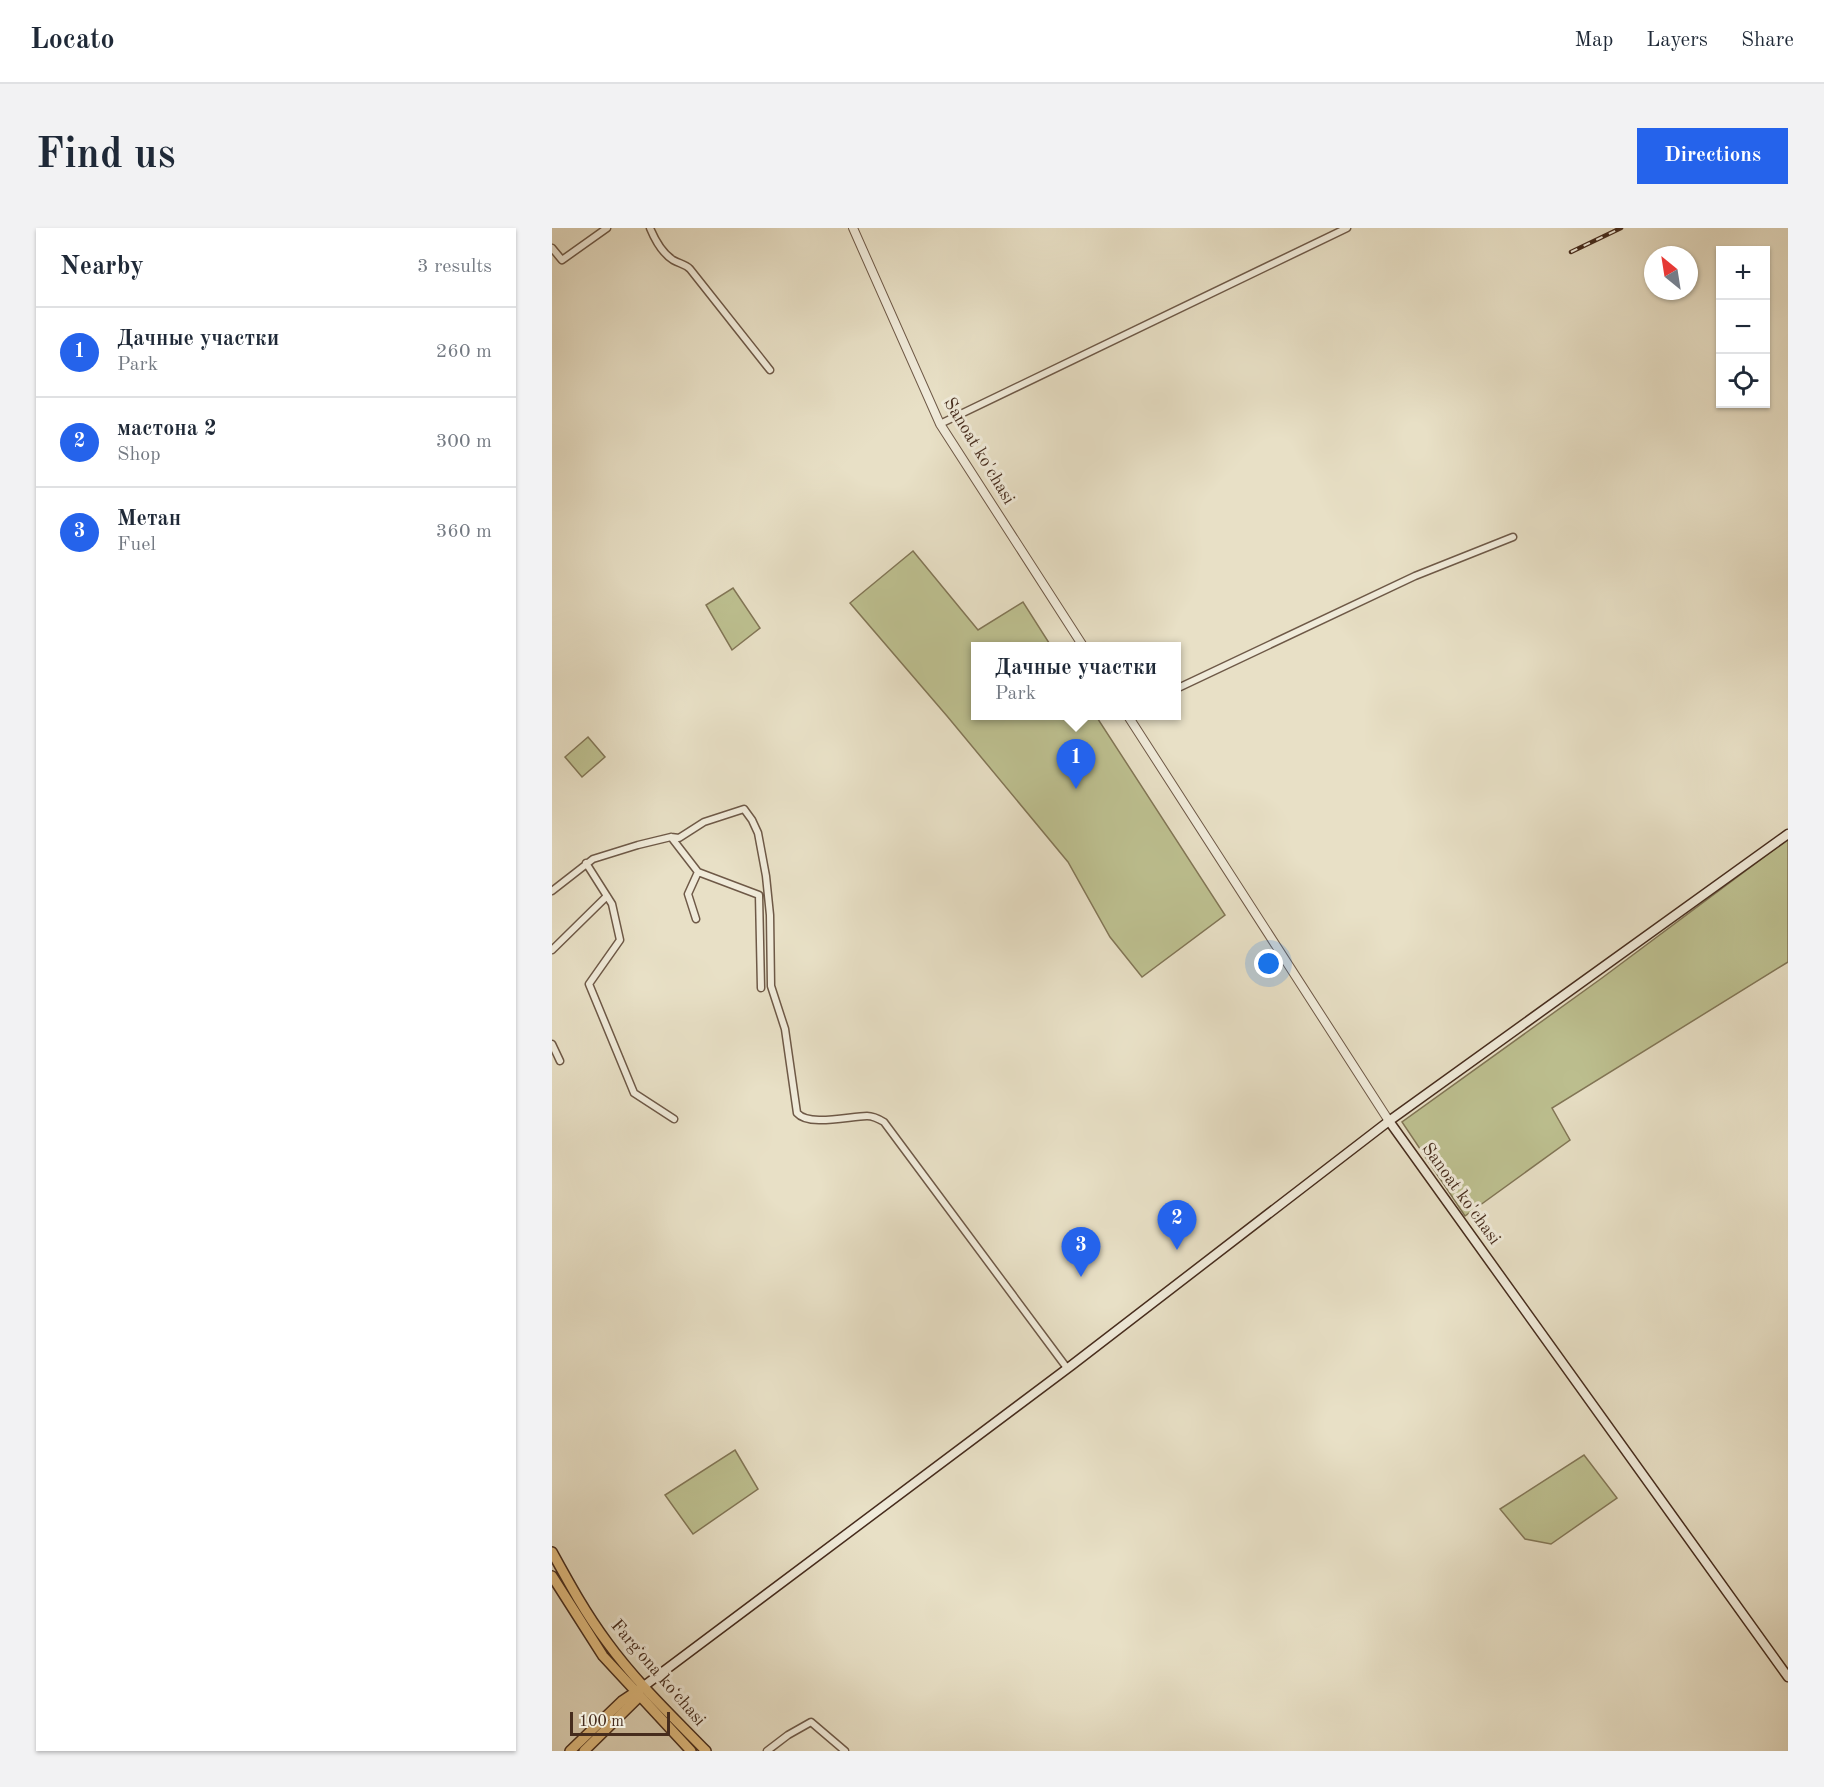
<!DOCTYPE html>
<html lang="en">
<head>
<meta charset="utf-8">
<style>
  :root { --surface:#fff; --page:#f2f2f3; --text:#1f2937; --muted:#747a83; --line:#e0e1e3; --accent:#2563eb }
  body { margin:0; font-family:"Old Standard TT",serif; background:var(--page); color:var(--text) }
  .controls { position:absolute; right:18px; top:18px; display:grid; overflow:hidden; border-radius:0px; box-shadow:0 2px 4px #0004 }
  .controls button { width:54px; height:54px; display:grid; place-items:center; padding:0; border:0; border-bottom:2px solid var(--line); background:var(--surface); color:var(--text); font:30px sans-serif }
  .compass { position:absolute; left:1092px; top:18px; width:54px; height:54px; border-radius:50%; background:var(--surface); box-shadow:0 2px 4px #0004; rotate:330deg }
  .scale { position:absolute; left:18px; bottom:15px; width:100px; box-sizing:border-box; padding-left:6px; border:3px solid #462c1d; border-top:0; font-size:16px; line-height:21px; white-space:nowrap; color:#462c1d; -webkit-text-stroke:4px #f0ebda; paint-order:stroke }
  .you { position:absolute; left:717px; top:736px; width:21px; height:21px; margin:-15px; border:4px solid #fff; border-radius:50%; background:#1a73e8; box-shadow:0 0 0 9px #1a73e833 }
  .badge { display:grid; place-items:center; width:39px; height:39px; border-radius:50%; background:var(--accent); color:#fff; font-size:20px; font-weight:700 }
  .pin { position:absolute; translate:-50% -50px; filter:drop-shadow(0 2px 3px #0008) }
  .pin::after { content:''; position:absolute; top:32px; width:21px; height:18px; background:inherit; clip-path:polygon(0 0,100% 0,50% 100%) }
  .popup { position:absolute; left:419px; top:414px; width:210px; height:78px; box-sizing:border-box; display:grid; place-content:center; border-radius:0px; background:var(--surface); filter:drop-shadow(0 2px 4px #0005); font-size:20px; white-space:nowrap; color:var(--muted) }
  .popup b { font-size:22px; color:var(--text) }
  .popup::after { content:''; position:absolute; left:50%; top:100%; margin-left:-12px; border:12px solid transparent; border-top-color:var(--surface) }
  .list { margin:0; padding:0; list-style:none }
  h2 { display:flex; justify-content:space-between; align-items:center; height:78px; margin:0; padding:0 24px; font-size:26px }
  h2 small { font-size:20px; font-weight:400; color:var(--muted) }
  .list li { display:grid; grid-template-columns:39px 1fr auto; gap:18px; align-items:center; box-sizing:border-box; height:90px; padding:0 24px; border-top:2px solid var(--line) }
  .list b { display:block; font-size:22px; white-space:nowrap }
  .list p { margin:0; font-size:20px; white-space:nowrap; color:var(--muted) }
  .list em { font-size:20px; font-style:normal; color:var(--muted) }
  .icon { flex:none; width:33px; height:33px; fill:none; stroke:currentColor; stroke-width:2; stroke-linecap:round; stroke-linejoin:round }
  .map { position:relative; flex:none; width:1236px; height:1523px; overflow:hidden; border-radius:0px }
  header { display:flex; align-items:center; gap:36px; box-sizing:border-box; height:84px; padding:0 30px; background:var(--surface); border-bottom:2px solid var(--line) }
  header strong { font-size:28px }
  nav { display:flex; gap:33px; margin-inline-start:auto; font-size:21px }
  .intro { display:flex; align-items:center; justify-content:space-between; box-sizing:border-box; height:144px; padding:0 36px }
  h1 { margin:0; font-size:42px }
  .button { padding:15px 27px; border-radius:0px; background:var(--accent); color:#fff; font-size:21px; font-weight:700 }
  main { display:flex; gap:36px; padding:0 36px }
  aside { flex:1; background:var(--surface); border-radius:0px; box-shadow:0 2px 4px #0004 }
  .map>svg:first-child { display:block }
  .green { fill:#bdc090; stroke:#827656; stroke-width:1.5 }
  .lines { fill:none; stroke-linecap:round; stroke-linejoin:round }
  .minor-casing { stroke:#6e5947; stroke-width:9 }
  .tertiary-casing { stroke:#6e5947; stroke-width:10 }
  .secondary-casing { stroke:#462c1d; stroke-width:11 }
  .primary-casing { stroke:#462c1d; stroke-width:12 }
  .minor { stroke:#f0ebda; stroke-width:6 }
  .tertiary { stroke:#f0ebda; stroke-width:8 }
  .secondary { stroke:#f0ebda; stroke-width:8 }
  .primary { stroke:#e4c083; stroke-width:9 }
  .rail-casing { stroke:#462c1d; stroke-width:4.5 }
  .rail { stroke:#f0ebda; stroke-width:2; stroke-dasharray:7; stroke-linecap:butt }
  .labels { text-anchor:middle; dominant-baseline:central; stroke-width:6; stroke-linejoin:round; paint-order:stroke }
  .street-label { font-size:18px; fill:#462c1d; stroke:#f0ebda }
</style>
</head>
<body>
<header>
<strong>Locato</strong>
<nav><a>Map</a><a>Layers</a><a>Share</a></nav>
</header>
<div class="intro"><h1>Find us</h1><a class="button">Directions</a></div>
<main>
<aside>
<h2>Nearby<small>3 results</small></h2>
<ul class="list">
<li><span class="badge">1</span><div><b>Дачные участки</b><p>Park</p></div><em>260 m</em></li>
<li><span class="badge">2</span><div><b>мастона 2</b><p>Shop</p></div><em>300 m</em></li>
<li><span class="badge">3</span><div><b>Метан</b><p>Fuel</p></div><em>360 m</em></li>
</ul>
</aside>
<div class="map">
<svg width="1236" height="1523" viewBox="0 0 1236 1523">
  <rect width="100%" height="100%" fill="#e8e0c6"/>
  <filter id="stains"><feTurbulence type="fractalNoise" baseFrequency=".00333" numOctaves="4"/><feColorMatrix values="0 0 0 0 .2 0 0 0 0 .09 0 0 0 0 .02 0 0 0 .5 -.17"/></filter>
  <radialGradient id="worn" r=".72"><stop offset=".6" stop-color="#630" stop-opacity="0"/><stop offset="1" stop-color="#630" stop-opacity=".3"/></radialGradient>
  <path class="green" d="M361 323 426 402 471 374 499 418H424V488H544L673 687 590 749 558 709 516 634 395 488 298 375Z
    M181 360 208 400 180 422 154 377Z
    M36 509 53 529 30 549 13 529Z
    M1236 611V734L1000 880 1018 912 913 988 850 894 1050 750Z
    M183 1222 206 1261 141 1306 113 1267Z
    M1032 1227 1065 1270 999 1316 973 1311 948 1281Z"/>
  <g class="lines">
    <defs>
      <path id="minor" d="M98 0C103 12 110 25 121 32 128 36 133 36 138 41L218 142
        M0 20 10 32 55 0
        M388 196 795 0
        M624 461 863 348 961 309
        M119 609 146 644 207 667 209 760
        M34 635 60 676 68 712 37 756 82 865 122 891
        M0 663 41 631 86 617 119 609 127 610 152 594 192 581 200 592 206 605 214 648 218 687 219 758 233 801 245 885C257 899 298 888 315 888 321 888 327 891 332 894L515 1140
        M144 691 136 666 146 644
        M0 722 55 668
        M0 816 8 833
        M215 1523 236 1507 259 1494 293 1523"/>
      <path id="tertiary" d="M301 0 388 196 531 418
        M576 488 837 893"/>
      <path id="secondary" d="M837 893 1236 1449
        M92 1458 520 1137 837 893 1236 606"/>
      <path id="primary" d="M0 1324C17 1355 34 1386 55 1414 84 1454 120 1488 154 1523
        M0 1348 51 1428 139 1523
        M18 1523 70 1473 88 1461
        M32 1523 88 1468"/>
    </defs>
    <use href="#minor" class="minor-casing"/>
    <use href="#tertiary" class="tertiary-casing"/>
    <use href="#secondary" class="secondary-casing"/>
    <use href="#primary" class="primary-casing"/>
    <use href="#minor" class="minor"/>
    <use href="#tertiary" class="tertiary"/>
    <use href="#secondary" class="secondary"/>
    <use href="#primary" class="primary"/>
    <defs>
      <path id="rail" d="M1019 24 1069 0"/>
    </defs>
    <use href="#rail" class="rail-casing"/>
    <use href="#rail" class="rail"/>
  </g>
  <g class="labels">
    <g class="street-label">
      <text transform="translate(427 223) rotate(59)">Sanoat ko'chasi</text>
      <text transform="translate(909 966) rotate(54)">Sanoat ko'chasi</text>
      <text transform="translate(106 1445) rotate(49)">Fargʻona koʻchasi</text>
    </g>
  </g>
  <rect width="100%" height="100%" filter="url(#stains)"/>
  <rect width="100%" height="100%" fill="url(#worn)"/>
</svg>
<div class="controls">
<button>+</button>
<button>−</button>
<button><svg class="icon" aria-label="locate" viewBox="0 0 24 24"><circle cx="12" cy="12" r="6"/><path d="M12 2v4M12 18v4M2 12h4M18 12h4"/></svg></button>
</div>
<svg class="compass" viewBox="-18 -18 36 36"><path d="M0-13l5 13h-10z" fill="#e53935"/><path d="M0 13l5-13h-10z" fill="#747a83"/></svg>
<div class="scale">100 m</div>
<div class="you"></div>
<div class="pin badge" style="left:524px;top:561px">1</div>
<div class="popup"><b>Дачные участки</b>Park</div>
<div class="pin badge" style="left:625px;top:1022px">2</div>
<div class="pin badge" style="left:529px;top:1049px">3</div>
</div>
</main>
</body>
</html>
